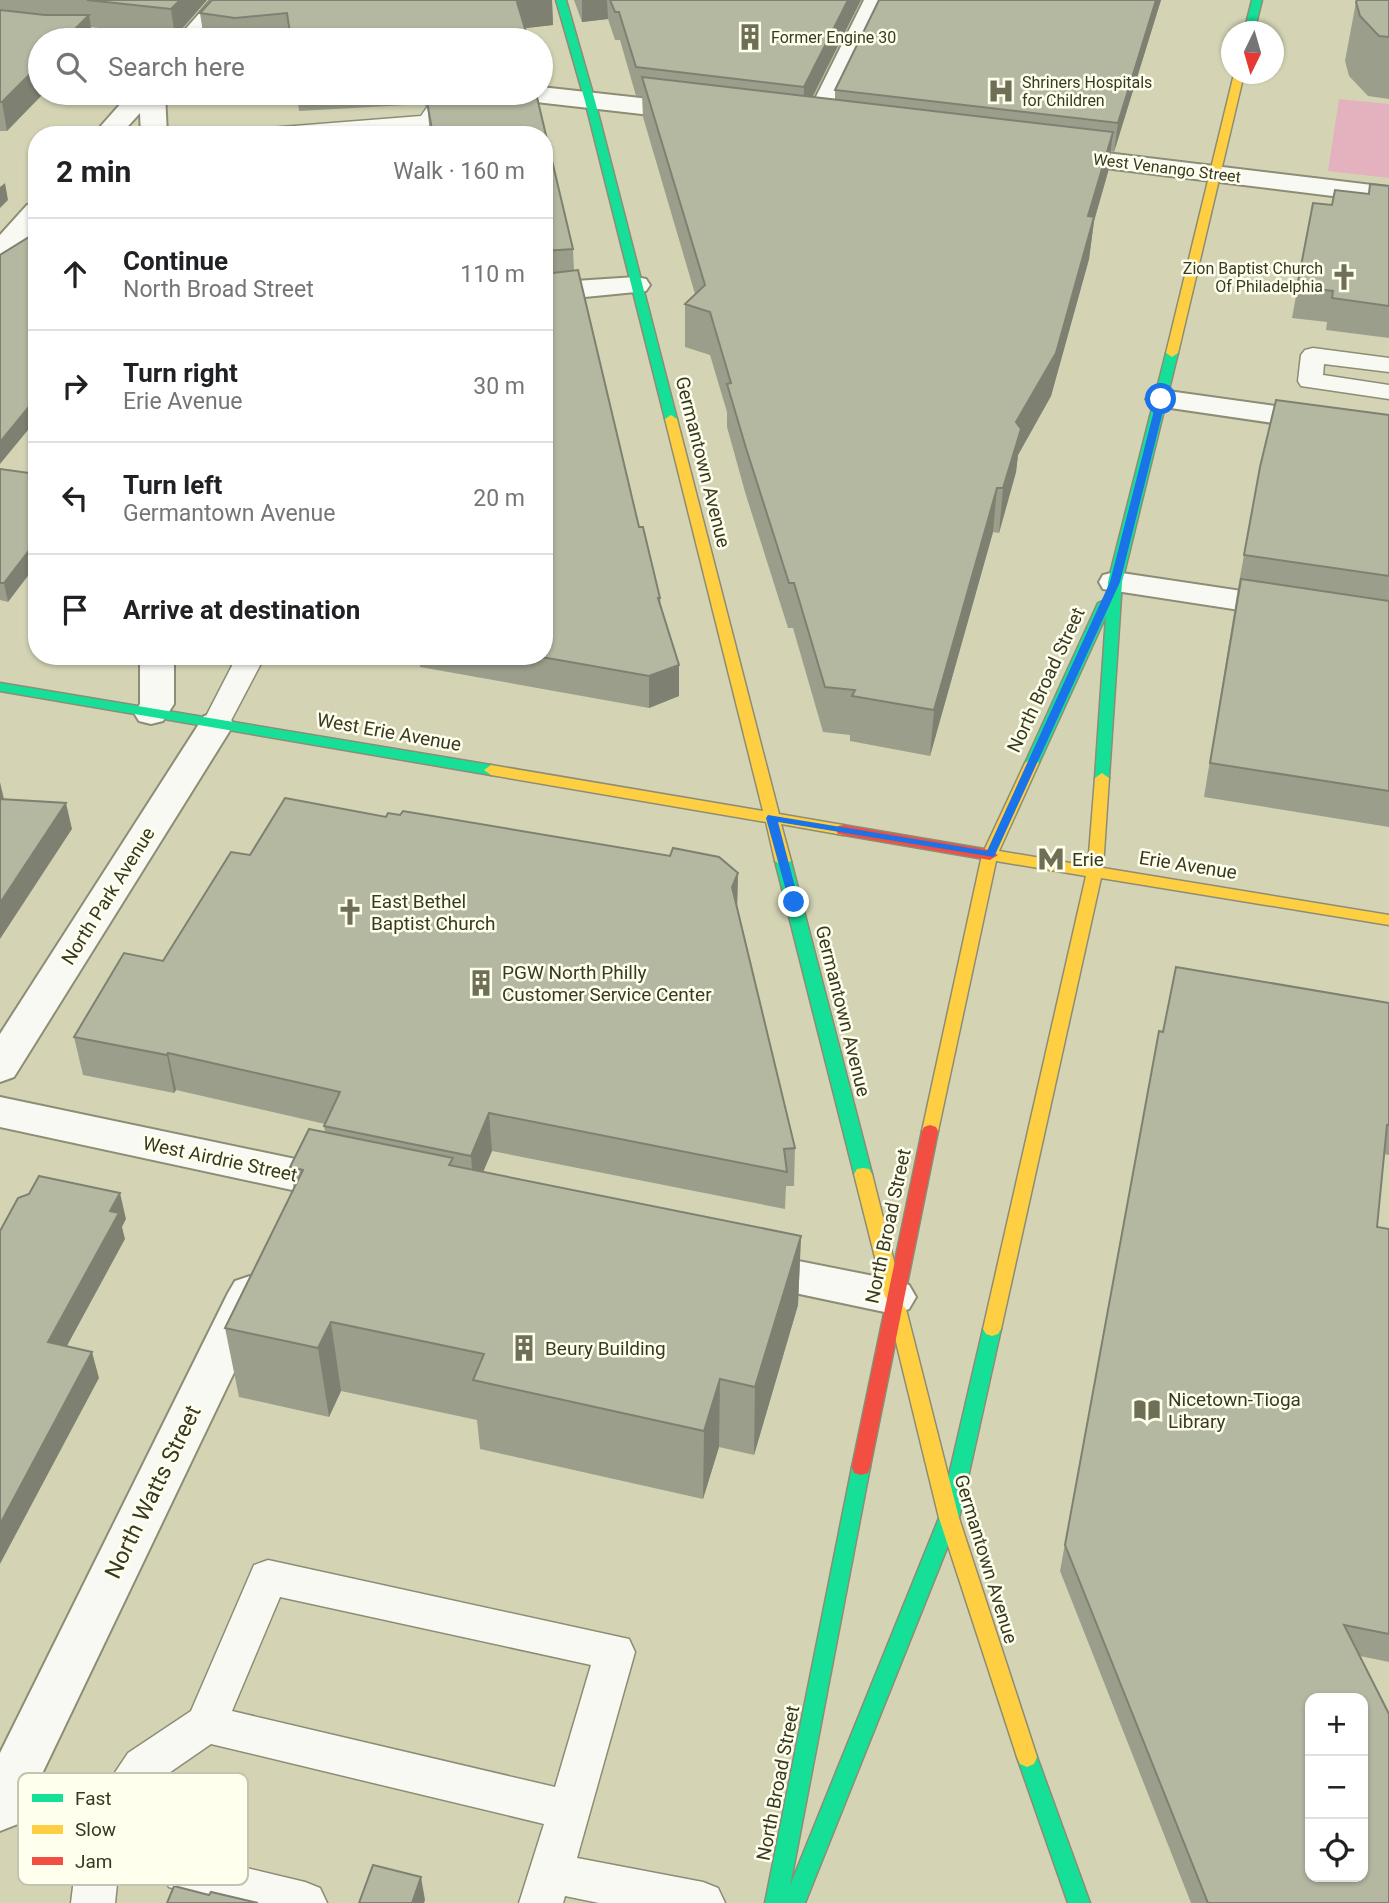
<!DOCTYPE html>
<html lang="en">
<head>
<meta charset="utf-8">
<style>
  :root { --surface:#fff; --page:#f2f2f2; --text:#202124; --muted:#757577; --line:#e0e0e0 }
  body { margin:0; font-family:Roboto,sans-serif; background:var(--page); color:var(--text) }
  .controls { position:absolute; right:21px; bottom:21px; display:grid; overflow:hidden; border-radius:14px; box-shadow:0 2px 5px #0004 }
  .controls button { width:63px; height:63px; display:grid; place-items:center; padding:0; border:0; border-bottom:2px solid var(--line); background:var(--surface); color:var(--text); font:35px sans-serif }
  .compass { position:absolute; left:1221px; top:21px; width:63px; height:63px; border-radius:50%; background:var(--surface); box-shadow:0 2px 5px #0004; rotate:185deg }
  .stop { position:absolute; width:21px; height:21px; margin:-16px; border:5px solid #1a73e8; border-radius:50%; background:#fff }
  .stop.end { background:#1a73e8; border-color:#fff; box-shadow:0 2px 7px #0008 }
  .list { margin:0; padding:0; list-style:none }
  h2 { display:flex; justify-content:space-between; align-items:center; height:91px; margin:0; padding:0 28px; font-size:30px }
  h2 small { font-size:23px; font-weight:400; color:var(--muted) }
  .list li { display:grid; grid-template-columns:46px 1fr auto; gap:21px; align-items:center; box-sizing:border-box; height:112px; padding:0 28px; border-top:2px solid var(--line) }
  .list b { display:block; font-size:26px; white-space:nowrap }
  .list p { margin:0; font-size:23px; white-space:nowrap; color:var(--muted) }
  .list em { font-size:23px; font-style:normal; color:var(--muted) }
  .icon { flex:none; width:38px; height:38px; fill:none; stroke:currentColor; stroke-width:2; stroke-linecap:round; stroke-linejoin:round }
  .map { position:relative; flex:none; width:1389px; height:1903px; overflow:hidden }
  .search { position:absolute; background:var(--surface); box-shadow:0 2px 5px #0004; left:28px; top:28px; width:525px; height:77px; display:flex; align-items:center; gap:18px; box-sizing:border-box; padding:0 24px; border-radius:38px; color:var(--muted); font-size:26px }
  .panel { position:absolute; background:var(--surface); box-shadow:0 2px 5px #0004; left:28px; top:126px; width:525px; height:539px; border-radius:28px }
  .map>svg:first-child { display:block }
  .green { fill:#e3b2be }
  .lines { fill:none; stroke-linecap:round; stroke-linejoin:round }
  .lane-casing { stroke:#8d8c75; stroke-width:3 }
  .street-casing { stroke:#8d8c75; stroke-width:4 }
  .fast-casing { stroke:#8d8c75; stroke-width:3 }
  .slow-casing { stroke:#8d8c75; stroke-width:3 }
  .jam-casing { stroke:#8d8c75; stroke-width:3 }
  .lane { fill:#f9f9f4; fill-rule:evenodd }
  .street { fill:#f9f9f4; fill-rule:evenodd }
  .fast { fill:#16e098; fill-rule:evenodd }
  .slow { fill:#ffcf43; fill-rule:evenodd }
  .jam { fill:#f24e42; fill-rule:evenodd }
  .wall { fill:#9b9e8a }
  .shaded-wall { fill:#7e8171 }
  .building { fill:#b4b8a1; stroke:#7e8171; stroke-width:2; fill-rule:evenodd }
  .route { fill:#1a73e8 }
  .labels { text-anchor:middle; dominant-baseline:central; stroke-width:5; stroke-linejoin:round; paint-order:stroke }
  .far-poi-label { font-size:16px; fill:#393922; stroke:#ffe; text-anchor:start }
  .far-street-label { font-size:16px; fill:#393922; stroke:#ffe }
  .street-label { font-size:19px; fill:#393922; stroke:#ffe }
  .poi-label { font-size:19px; fill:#393922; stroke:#ffe; text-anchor:start }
  .near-street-label { font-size:23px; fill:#393922; stroke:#ffe }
  .key { fill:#ffe; stroke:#c4c4b1; stroke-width:2 }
  .key-label { font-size:19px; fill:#393922 }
</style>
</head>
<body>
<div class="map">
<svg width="1389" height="1903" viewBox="0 0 1389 1903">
  <rect width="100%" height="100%" fill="#d4d4b5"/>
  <path class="green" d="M1339 99 1389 104V178L1328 171Z"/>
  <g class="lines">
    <defs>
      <path id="lane" d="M437 93H457L435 126 428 128 343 135H246L248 130 256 129 421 116Z
        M1313 348 1389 358V372L1324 364 1323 375 1389 385V399L1301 386 1298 381 1301 355 1305 350Z
        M237 656H265L226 730 216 733 206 730 202 724Z
        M268 1560 629 1639 635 1652 577 1858 703 1882 718 1888 725 1903H599L565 1896 563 1903H519L544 1824 211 1744 166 1775 175 1822 197 1856 305 1882 320 1888 327 1903H222L169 1887 140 1843 132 1820 122 1835 115 1903H71L80 1830 86 1816 128 1753 191 1711 254 1565ZM280 1597 591 1665 555 1787 232 1711Z"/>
      <path id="street" d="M211 0H236L201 40H176Z
        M864 0H888L828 125 824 130 815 133 806 130 802 125Z
        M0 20 109 33 118 35 121 40H50L0 34Z
        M541 87 695 104 704 107 708 112 704 117 695 120 527 101 518 98 514 93H541Z
        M130 93H165L167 135H141L140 113 120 135H93Z
        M1057 147 1389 187V203L1048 161 1044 155 1048 149Z
        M37 203V228L10 257 0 259V235L27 205Z
        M636 277 646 279 650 285 646 291 544 301V283Z
        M1161 390 1389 422V440L1150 405 1146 399 1150 393Z
        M1115 572 1389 613V633L1103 589 1099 582 1103 575Z
        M140 656H174V704L163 721 151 724 139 721 134 713 140 704Z
        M216 713 228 716 234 724 14 1077 0 1082V1034L204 716Z
        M0 1097 343 1169 358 1174 364 1185 358 1196 343 1201 0 1127Z
        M748 1251 894 1280 909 1285 916 1297 909 1309 894 1314 733 1280 726 1268 733 1256Z
        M250 1276 265 1281 272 1293 18 1824 0 1831V1753L228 1293 235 1281Z"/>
      <path id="fast" d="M556 0H566L595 101 677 419 675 422 671 423 665 419 585 101Z
        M1252 0H1262L1254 32H1244Z
        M1172 349 1178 353 1122 582 1109 778 1102 783 1095 778 1106 616 1039 763 1032 768 1027 766 1025 763 1098 603 1107 599 1108 582 1166 353Z
        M0 683 491 765 498 770 491 775 0 691Z
        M783 856 791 861 872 1174 869 1179H857L854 1174 775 861Z
        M992 1322 998 1324 1001 1329 959 1518 805 1903H765L852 1467 854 1461 861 1459 868 1461 870 1467 790 1886 939 1518 983 1329 986 1324Z
        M1027 1747 1034 1750 1037 1757 1090 1903H1068L1017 1757 1020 1750Z"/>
      <path id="slow" d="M1234 74H1244L1178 353 1172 357 1166 353Z
        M671 415 677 419 779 814 843 825 850 830 843 835 781 824 791 861 783 866 775 861 766 822 491 775 484 770 491 765 763 811 665 419Z
        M1032 758 1039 763 999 851 1088 866 1095 778 1102 773 1109 778 1103 868 1389 915V925L1101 878 1001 1329 998 1334 992 1336 986 1334 983 1329 1086 876 996 861 938 1131 936 1135H924L922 1131 982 855 1025 763Z
        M863 1168 869 1169 872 1174 903 1297 899 1302 906 1309 959 1518 1037 1757 1034 1764 1027 1767 1020 1764 1017 1757 939 1518 888 1309 892 1303 885 1297 854 1174 857 1169Z"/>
      <path id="jam" d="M843 825 990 850 998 855 990 860 838 834 836 830 838 826Z
        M930 1125 936 1127 938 1131 870 1467 868 1473 861 1475 854 1473 852 1467 922 1131 924 1127Z"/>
    </defs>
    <use href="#lane" class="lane-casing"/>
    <use href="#street" class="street-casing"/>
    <use href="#fast" class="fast-casing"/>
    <use href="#slow" class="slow-casing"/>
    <use href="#jam" class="jam-casing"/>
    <use href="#lane" class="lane"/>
    <use href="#street" class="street"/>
    <use href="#fast" class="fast"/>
    <use href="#slow" class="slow"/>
    <use href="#jam" class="jam"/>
  </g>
  <path class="wall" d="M0 0H207L175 37 91 27 93 40 7 131H0Z
    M212 0H552L553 25 525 28 527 40H204L200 13Z
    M574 0H861L813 97 835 99V90L1161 0 1114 152 1111 151 1108 172 1094 221 1089 259 1051 396 1018 455 1016 472 999 533 993 532 930 756 850 741V735L823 732 793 628H788L745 492 727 427V412L710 355 685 347V304L695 294 643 117 642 96H636L620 40H615L608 19 582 22Z
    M1389 0V99L1368 96 1349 76 1345 61 1356 2Z
    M297 93H435L428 102 435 99 439 93H536L573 249 574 271 578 270 639 527H643L660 598 661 605 679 665V696L649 708 420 667 419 656H544V135H430L427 103 425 106 424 104 299 111Z
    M1370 184 1389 186V338L1326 330 1327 322 1292 318 1313 203 1332 205 1368 194Z
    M1389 415V827L1204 797 1238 588 1260 467Z
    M0 469 8 602 0 600Z
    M386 817 738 873 737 908 795 1148 794 1186H786L785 1209 492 1151 483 1172 801 1236 798 1305 754 1455 719 1447 703 1499 480 1449 477 1420 341 1391 329 1417 239 1397 225 1328 294 1189 290 1167 325 1132 324 1126 325 1124 176 1090 174 1093 83 1075 74 1037 163 961 250 855Z
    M1389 1003V1155L1384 1154 1377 1227 1389 1229V1662L1360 1656 1389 1903H1191L1060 1571 1159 1031 1163 1032Z"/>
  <path class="shaded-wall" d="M180 0H207L175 37 171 9Z
    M533 0H552L553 25 519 29 517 2Z
    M582 0H607L608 19 582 22Z
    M848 0H861L803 115 804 87Z
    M1156 0H1161L1114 152 1118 123Z
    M89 15 93 40H64Z
    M526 32 527 40H522V33Z
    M40 64V93H44L7 131 2 102Z
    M424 93H435L425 106Z
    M1113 132 1108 172 1094 221 1089 259 1051 396 1018 455 1016 472 999 533 1003 488 1016 422 1088 216Z
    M5 183 8 200 0 208V187Z
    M37 397V419L0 464V442Z
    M997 488 993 532 930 756 934 710Z
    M37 540V564L8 602 4 583Z
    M679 665V696L649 708V676Z
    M0 782 6 808 0 817Z
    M66 803 72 829 0 939V903Z
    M738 873 737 910 732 887Z
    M168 1053 176 1090 174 1093 167 1055Z
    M489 1113 492 1151 474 1193 471 1156Z
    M120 1193 126 1219 122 1227 125 1239 55 1368 48 1342 110 1211Z
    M801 1236 798 1305 754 1455 755 1387Z
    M331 1322 341 1391 329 1417 318 1348Z
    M92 1352 99 1378 0 1564V1524Z
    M720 1379 719 1447 703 1499 704 1431Z
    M421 1877 425 1900 424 1903H412Z"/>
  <path class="building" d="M87 0H180L171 9Z
    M212 0H533L517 2 526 32 522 33 523 40H291L287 13 235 18 200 13Z
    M610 0H848L804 87 636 67 619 12H615Z
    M879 0H1156L1118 123 835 90Z
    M1357 0H1389V37L1379 36 1360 16 1356 2Z
    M0 10 45 15H89L64 40H40V64L2 102H0Z
    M642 77 1113 132 1088 216 1094 217 1056 353 1016 422 1021 429 1003 488H997L934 710 852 696 855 690 825 687 794 583H789L746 448 727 384 731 383 710 312 685 304 705 285Z
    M439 93H536L573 249 544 251V135H433L427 102 435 99Z
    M1370 184 1389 186V306L1332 298 1333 291 1297 287 1313 203 1332 205 1335 190 1369 194Z
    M37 232V397L0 442V255Z
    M578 270 639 527H643L660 598H658L679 665 649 676 536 656H544V274Z
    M1276 400 1389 415V576L1244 555 1260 467Z
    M0 469 37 474V540L4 583H0Z
    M1241 579 1389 601V791L1210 763Z
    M285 798 386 817 388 813 400 815 403 811 670 856 673 848 719 857 738 873 732 887 795 1148 784 1149 787 1172 489 1113 471 1156 324 1126 340 1092 168 1053 167 1055 74 1037 124 953 163 961 231 852 250 855Z
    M0 799 66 803 0 903Z
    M1176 967 1389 1003V1125H1387L1377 1227 1389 1229V1634L1344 1625 1389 1714V1903H1208L1065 1545 1159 1031 1163 1032ZM1310 1698H1363V1877H1310Z
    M309 1129 453 1158 449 1165 801 1236 755 1387 720 1379 704 1431 473 1380 484 1354 331 1322 318 1348 225 1328 303 1170 290 1167Z
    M39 1176 120 1193 110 1211 119 1213 48 1342 92 1352 0 1524V1231L18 1198 29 1194Z
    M373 1865 421 1877 412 1903H359Z
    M174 1886 209 1895 211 1892 258 1903H167Z"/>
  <path class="route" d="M1161 397 1166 399 1120 582 994 857 778 822 799 902 794 906 790 905 766 818 768 815 987 851 1110 582 1157 399Z"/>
  <defs>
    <symbol id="building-bare" viewBox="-9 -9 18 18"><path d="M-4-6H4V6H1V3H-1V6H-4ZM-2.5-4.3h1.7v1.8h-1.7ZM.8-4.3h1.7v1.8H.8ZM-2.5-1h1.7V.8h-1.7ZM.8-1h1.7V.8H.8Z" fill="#6f6f55" stroke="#ffe" stroke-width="2.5" paint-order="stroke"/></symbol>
    <symbol id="hospital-bare" viewBox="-9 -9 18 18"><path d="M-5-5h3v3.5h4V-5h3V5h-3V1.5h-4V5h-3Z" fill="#6f6f55" stroke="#ffe" stroke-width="2.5" paint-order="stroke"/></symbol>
    <symbol id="church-bare" viewBox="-9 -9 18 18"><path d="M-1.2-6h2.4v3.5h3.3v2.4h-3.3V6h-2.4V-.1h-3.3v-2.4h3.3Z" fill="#6f6f55" stroke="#ffe" stroke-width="2.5" paint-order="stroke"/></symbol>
    <symbol id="metro-bare" viewBox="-9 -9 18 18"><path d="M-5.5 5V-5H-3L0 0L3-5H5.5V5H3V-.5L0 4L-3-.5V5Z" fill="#6f6f55" stroke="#ffe" stroke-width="2.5" paint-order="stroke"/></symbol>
    <symbol id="library-bare" viewBox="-9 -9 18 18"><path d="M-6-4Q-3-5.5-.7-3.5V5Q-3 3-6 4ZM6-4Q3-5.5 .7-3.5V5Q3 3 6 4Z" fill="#6f6f55" stroke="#ffe" stroke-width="2.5" paint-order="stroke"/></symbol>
  </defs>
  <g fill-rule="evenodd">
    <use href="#building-bare" x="731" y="18" width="38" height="38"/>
    <use href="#hospital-bare" x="982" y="72" width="38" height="38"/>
    <use href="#church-bare" x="1325" y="258" width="38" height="38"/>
    <use href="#metro-bare" x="1032" y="840" width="38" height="38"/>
    <use href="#church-bare" x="331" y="893" width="38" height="38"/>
    <use href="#building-bare" x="462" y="964" width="38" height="38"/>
    <use href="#building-bare" x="505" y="1329" width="38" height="38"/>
    <use href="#library-bare" x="1128" y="1391" width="38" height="38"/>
  </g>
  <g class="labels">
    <g class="far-poi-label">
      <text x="771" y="37">Former Engine 30</text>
      <text x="1022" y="82">Shriners Hospitals<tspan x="1022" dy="18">for Children</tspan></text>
      <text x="1323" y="268" text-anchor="end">Zion Baptist Church<tspan x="1323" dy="18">Of Philadelphia</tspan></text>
    </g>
    <g class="far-street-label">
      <text transform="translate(1167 168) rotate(7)">West Venango Street</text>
    </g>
    <g class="street-label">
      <text transform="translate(703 462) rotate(76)">Germantown Avenue</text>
      <text transform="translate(1046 680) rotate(-65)">North Broad Street</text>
      <text transform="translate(389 732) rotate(10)">West Erie Avenue</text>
      <text transform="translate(1188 865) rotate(9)">Erie Avenue</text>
      <text transform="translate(108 896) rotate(-58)">North Park Avenue</text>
      <text transform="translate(843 1011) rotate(76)">Germantown Avenue</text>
      <text transform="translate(220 1159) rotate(12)">West Airdrie Street</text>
      <text transform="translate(888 1226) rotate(-78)">North Broad Street</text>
      <text transform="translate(986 1559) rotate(73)">Germantown Avenue</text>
      <text transform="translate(778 1783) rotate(-79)">North Broad Street</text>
    </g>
    <g class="poi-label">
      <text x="1072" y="859">Erie</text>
      <text x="371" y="901">East Bethel<tspan x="371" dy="22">Baptist Church</tspan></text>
      <text x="502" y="972">PGW North Philly<tspan x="502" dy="22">Customer Service Center</tspan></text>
      <text x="545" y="1348">Beury Building</text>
      <text x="1168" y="1399">Nicetown-Tioga<tspan x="1168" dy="22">Library</tspan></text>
    </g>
    <g class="near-street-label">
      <text transform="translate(153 1492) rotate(-64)">North Watts Street</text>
    </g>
  </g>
  <rect x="18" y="1773" width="230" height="112" rx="10" class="key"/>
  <rect x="32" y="1794" width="31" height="8" fill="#16e098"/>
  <rect x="32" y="1825" width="31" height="9" fill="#ffcf43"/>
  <rect x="32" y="1857" width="31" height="8" fill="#f24e42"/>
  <g class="key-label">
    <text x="75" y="1805">Fast</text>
    <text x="75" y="1836">Slow</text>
    <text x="75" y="1868">Jam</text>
  </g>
</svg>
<div class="controls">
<button>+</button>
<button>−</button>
<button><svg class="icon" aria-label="locate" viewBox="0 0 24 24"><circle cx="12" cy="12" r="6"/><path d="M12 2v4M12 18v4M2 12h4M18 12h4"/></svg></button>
</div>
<svg class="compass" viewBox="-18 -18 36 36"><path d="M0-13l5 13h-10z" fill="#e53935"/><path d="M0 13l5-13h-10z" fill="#757577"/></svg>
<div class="stop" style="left:1161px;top:399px"></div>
<div class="stop end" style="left:794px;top:902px"></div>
<div class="search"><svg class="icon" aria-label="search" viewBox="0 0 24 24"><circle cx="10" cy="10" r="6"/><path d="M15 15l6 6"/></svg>Search here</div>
<section class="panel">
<h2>2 min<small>Walk · 160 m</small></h2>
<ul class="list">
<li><svg class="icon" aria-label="ahead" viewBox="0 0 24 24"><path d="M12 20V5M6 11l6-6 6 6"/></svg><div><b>Continue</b><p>North Broad Street</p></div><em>110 m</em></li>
<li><svg class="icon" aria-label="right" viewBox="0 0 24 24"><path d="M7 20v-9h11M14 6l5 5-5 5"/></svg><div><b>Turn right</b><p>Erie Avenue</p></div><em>30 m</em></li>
<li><svg class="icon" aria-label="left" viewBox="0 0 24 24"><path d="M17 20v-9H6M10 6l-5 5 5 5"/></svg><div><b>Turn left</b><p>Germantown Avenue</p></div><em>20 m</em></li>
<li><svg class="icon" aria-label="arrive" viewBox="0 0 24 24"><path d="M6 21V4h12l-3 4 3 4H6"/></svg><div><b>Arrive at destination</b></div></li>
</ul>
</section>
</div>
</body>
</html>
